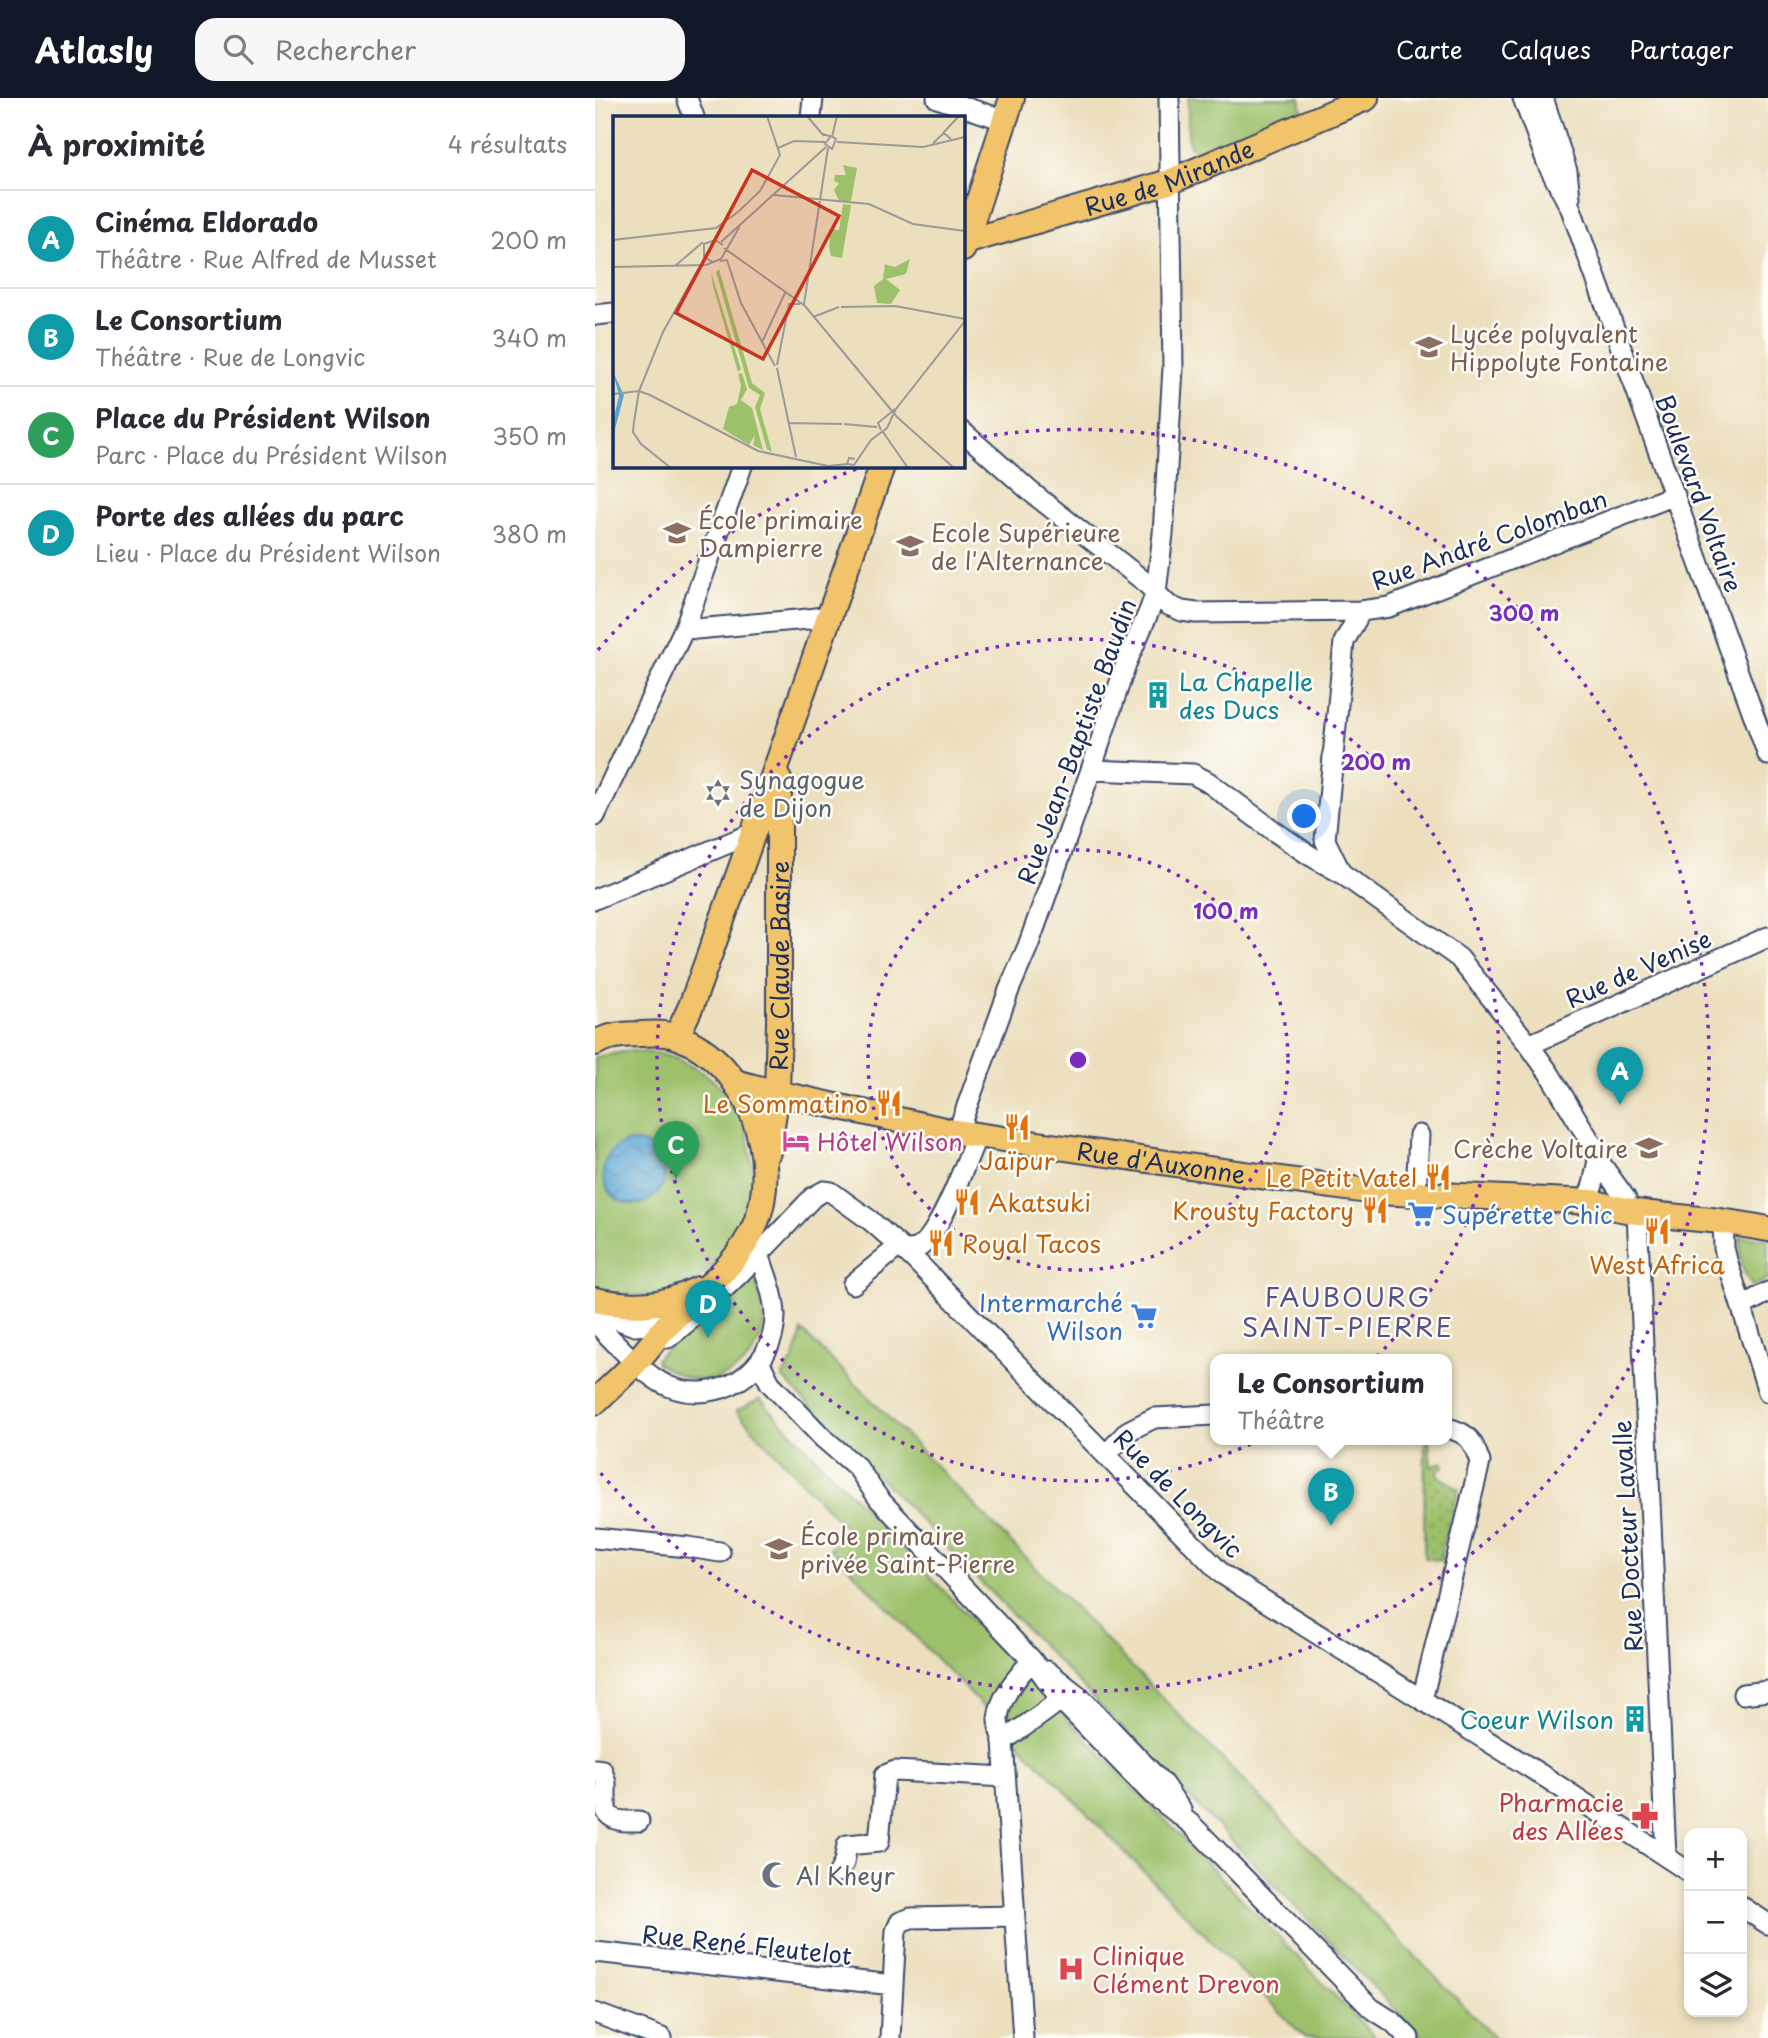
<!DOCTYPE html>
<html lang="fr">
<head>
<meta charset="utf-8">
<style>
  :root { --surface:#fff; --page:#f7f7f7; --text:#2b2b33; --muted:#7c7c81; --line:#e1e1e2; --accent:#111827 }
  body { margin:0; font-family:"Playpen Sans",sans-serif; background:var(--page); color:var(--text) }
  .controls { position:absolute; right:21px; bottom:21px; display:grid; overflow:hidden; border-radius:14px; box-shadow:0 4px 10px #0003 }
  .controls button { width:63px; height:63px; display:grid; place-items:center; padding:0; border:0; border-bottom:2px solid var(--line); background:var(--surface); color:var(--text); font:35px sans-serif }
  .you { position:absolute; left:710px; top:719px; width:24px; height:24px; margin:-18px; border:5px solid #fff; border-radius:50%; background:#1a73e8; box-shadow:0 0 0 10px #1a73e833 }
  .badge { display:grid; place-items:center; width:46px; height:46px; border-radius:50%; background:var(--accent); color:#fff; font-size:23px; font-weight:700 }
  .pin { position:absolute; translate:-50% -58px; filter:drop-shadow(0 2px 4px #0008) }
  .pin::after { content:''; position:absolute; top:37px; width:24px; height:21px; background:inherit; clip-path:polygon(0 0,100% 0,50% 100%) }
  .popup { position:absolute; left:615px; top:1256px; width:242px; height:91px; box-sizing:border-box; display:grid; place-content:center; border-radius:14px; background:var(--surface); filter:drop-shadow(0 2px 5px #0005); font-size:23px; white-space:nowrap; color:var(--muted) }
  .popup b { font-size:26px; color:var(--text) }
  .popup::after { content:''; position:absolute; left:50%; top:100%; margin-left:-14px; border:14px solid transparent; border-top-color:var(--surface) }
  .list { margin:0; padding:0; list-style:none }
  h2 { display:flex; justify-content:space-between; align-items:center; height:91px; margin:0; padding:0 28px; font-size:30px }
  h2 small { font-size:23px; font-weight:400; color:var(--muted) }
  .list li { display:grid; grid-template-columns:46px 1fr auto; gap:21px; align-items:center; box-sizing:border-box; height:98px; padding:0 28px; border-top:2px solid var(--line) }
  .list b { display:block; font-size:26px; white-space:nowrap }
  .list p { margin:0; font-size:23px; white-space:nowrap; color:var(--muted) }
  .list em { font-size:23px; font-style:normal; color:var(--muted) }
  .icon { flex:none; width:38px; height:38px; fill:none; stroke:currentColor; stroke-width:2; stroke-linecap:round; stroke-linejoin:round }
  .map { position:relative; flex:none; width:1173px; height:1940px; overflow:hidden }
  header { display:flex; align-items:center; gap:42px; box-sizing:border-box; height:98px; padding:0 35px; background:var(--accent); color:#fff }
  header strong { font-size:33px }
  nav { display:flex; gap:38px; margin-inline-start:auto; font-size:24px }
  .search { width:490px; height:63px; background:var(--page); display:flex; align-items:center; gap:18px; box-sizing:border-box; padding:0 24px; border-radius:21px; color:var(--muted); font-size:26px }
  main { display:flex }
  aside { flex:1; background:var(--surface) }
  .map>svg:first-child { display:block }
  .grass { fill:url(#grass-dots); stroke:#5c7864; stroke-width:2 }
  .green { fill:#9dc06a; stroke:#5c7864; stroke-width:2 }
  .water { fill:url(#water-waves); stroke:#3a6a98; stroke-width:2 }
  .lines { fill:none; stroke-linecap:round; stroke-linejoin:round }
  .minor-casing { stroke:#3a496c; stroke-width:23 }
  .major-casing { stroke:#3a496c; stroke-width:28 }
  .minor { stroke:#fff; stroke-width:19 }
  .major { stroke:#f1c36a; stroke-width:24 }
  .ring { fill:none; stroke:#7b2cbf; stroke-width:3.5; stroke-dasharray:3.5 7 }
  .labels { text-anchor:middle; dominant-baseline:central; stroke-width:5; stroke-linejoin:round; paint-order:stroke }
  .street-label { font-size:24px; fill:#1b2f5e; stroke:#fdfcf7 }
  .education-label { font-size:24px; fill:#785e54; stroke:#fdfcf7; text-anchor:start }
  .culture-label { font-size:24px; fill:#0d838f; stroke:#fdfcf7; text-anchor:start }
  .worship-label { font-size:24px; fill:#5b616d; stroke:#fdfcf7; text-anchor:start }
  .food-label { font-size:24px; fill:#c56008; stroke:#fdfcf7; text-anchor:end }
  .hotel-label { font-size:24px; fill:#b23c85; stroke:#fdfcf7; text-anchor:start }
  .shop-label { font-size:24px; fill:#366cbe; stroke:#fdfcf7; text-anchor:start }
  .health-label { font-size:24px; fill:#be3a42; stroke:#fdfcf7; text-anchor:end }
  .neighbourhood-label { font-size:26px; letter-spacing:2px; fill:#575186; stroke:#fdfcf7 }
  .inset-road { fill:none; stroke:#989998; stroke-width:2 }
  .view { fill:#c8321e; fill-opacity:0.15; stroke:#c8321e; stroke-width:3.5 }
  .inset-edge { fill:none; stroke:#1b2f5e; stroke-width:3.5 }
  .centre { fill:#7b2cbf; stroke:#fdfcf7; stroke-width:3.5 }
  .ring-label { font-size:21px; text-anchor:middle; font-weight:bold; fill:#7b2cbf; stroke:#fdfcf7; stroke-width:5; stroke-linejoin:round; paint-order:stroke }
</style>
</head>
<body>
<header>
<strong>Atlasly</strong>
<div class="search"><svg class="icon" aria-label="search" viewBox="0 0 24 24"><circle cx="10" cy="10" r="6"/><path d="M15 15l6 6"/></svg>Rechercher</div>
<nav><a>Carte</a><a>Calques</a><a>Partager</a></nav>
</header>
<main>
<aside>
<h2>À proximité<small>4 résultats</small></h2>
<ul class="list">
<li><span class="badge" style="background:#0f9aa8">A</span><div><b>Cinéma Eldorado</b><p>Théâtre · Rue Alfred de Musset</p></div><em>200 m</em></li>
<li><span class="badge" style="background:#0f9aa8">B</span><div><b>Le Consortium</b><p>Théâtre · Rue de Longvic</p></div><em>340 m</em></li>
<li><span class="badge" style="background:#2e9e5b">C</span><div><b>Place du Président Wilson</b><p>Parc · Place du Président Wilson</p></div><em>350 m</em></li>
<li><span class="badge" style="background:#0f9aa8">D</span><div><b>Porte des allées du parc</b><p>Lieu · Place du Président Wilson</p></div><em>380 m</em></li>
</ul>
</aside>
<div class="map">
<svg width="1173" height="1940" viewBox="0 0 1173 1940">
  <defs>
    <pattern id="grass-dots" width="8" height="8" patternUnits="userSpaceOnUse" patternTransform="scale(1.75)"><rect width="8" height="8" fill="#9dc06a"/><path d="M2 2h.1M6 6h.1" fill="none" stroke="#7f9c5a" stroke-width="1.8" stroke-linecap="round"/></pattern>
    <pattern id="water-waves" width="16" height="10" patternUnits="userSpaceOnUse" patternTransform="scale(1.75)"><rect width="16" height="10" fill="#59a4d2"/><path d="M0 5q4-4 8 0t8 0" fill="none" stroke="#4986ae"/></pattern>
  </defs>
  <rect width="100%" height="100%" fill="#fdfcf7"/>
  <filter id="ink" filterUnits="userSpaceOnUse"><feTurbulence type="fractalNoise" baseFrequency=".0143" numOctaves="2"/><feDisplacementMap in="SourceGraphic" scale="14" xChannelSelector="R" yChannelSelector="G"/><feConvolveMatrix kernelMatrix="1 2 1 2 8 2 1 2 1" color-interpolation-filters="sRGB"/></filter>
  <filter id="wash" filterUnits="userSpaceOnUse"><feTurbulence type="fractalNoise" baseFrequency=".00686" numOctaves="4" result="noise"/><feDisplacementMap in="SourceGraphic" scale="28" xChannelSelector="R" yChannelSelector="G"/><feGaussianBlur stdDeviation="1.57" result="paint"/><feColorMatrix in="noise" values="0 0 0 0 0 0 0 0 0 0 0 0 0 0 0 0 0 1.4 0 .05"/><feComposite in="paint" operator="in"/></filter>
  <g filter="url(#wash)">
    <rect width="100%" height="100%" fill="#ecdfbe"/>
    <path class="grass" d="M830 1342H834L836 1369 847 1364 849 1368 842 1373 843 1378 864 1391 845 1456 848 1457V1463L829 1460Z"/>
    <path class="green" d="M593 0H705L707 14 603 56 595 48 593 40Z
      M35 953 61 955 82 961 109 975 126 989 139 1005 150 1023 161 1090 145 1140 103 1182 58 1198 0 1194V959Z
      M1145 1138 1173 1141V1181L1157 1189 1146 1167Z
      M158 1173C163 1191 170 1209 168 1228 165 1261 131 1287 97 1281 85 1279 73 1271 62 1266L61 1261 152 1174Z
      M207 1233 246 1271 900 1940H828L187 1279 199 1260Z
      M165 1301 423 1570 394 1615 235 1450 254 1434 141 1313Z
      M429 1577 455 1602 418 1627H414L410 1619Z
      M464 1612 781 1940H710L418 1639Z"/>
    <path class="water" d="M8 1075a31 31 0 1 1 62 0a31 31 0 1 1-62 0Z"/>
  </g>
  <g filter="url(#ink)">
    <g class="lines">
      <defs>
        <path id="minor" d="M92 0 99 19
          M342 0 409 22
          M928 0 953 67 976 111 1173 657
          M948 0 972 73 975 99
          M216 19 218 0
          M0 217 19 215
          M368 334 436 394 550 484 573 507 587 513 601 515 766 513 794 509 1080 397
          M766 513 749 544 730 742 746 775 864 860 934 947 954 975 998 1048 1003 1062 1031 1101
          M90 529 101 531 213 521 235 518
          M496 672 598 676 613 684 679 733 714 757 746 775
          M0 718 90 529 147 368
          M0 801 158 735
          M934 947 1173 839
          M368 1036 367 1022 414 892 433 848 496 672 531 566 555 511 561 494 568 436 578 270 574 0
          M821 1096 824 1037
          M991 1104 998 1087 1003 1062
          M1042 1114 1071 1759
          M1128 1123 1129 1150 1132 1162 1173 1294
          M309 1152C313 1152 317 1152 321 1151 344 1142 371 1062 382 1038
          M258 1186 304 1148
          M1147 1208 1173 1194
          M0 1213 40 1228 80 1225
          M0 1224C18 1242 50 1279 73 1288 123 1309 179 1273 180 1219 180 1194 167 1169 161 1146
          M73 1240C126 1198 172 1148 218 1099L229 1093 236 1094 276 1123 319 1161 627 1476 953 1681 1094 1774
          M165 1265 175 1285 228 1340 262 1369 284 1401 437 1562 466 1602 557 1696 596 1726 776 1910 798 1924 814 1940
          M511 1357 533 1333 559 1320 620 1317
          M0 1440 93 1449 125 1454
          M452 1573 485 1599 568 1686 586 1712
          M1148 1596 1173 1593
          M827 1602 885 1364C878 1343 874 1335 852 1330
          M408 1643C430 1627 454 1613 474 1594
          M0 1671 7 1672 11 1685V1713C18 1725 32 1723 44 1723
          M244 1774 249 1765 252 1747 284 1744 290 1677 300 1673 410 1679
          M1147 1809 1173 1826
          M0 1854 298 1887
          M0 1915 67 1940
          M295 1940 301 1833 305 1824 316 1820 420 1818
          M428 1940 408 1643C406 1637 403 1628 403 1621 405 1597 423 1579 437 1562"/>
        <g id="major">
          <path id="s1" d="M370 144 574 84 771 0"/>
          <path d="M368 151 417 0"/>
          <path d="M82 938 96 908 148 764 287 368"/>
          <path d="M0 945C14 937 30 936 46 936 58 935 73 935 83 939 152 964 188 1061 160 1127 143 1168 103 1195 73 1226 62 1238 53 1251 42 1263 29 1277 14 1290 0 1304"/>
          <path id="s2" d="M140 984 182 995 354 1033 607 1070 780 1094 998 1104C1039 1117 1082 1118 1124 1123 1140 1125 1157 1128 1173 1131"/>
          <path id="s3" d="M173 1054 182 995 184 924V682"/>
          <path d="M0 1202C39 1210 67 1209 103 1191"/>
        </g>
      </defs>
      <use href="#minor" class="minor-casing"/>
      <use href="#major" class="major-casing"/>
      <use href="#minor" class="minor"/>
      <use href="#major" class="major"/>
    </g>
  </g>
  <g class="ring">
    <circle cx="483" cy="962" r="210"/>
    <circle cx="483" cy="962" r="421"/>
    <path d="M3 552A631 631 0 0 1 267 369M368 342A631 631 0 1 1 3 1372"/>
  </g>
  <defs>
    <symbol id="school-bare" viewBox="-9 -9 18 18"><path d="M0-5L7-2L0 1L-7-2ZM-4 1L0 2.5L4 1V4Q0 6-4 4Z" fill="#8d6e63" stroke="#fdfcf7" stroke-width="2.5" paint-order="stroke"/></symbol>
    <symbol id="university-bare" viewBox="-9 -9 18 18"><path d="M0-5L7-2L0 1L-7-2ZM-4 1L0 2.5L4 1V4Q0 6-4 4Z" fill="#8d6e63" stroke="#fdfcf7" stroke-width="2.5" paint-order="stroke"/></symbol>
    <symbol id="building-bare" viewBox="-9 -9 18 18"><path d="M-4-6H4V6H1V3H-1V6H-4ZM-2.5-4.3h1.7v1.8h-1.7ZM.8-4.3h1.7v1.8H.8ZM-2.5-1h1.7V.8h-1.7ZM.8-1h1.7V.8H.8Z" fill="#0f9aa8" stroke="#fdfcf7" stroke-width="2.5" paint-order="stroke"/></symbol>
    <symbol id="synagogue-bare" viewBox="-9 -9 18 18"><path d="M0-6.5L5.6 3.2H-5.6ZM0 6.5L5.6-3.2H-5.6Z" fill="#6b7280" stroke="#fdfcf7" stroke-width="2.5" paint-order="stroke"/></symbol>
    <symbol id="restaurant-bare" viewBox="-9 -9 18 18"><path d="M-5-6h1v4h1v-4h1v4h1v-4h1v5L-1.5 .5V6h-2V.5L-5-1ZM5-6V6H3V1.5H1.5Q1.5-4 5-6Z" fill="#e8710a" stroke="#fdfcf7" stroke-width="2.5" paint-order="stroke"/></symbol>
    <symbol id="hotel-bare" viewBox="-9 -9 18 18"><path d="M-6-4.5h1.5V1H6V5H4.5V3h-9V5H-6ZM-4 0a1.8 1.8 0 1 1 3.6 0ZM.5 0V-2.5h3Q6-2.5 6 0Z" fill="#d1479c" stroke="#fdfcf7" stroke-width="2.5" paint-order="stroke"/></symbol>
    <symbol id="supermarket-bare" viewBox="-9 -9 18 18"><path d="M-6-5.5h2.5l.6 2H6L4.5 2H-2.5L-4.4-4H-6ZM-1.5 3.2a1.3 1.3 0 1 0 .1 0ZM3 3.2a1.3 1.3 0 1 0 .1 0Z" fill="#3f7fe0" stroke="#fdfcf7" stroke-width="2.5" paint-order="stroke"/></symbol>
    <symbol id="pharmacy-bare" viewBox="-9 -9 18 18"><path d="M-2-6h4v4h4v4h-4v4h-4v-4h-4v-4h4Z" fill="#e0444e" stroke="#fdfcf7" stroke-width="2.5" paint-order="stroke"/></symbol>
    <symbol id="mosque-bare" viewBox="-9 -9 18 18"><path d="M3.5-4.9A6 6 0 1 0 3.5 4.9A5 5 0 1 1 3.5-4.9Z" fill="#6b7280" stroke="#fdfcf7" stroke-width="2.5" paint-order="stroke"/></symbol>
    <symbol id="hospital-bare" viewBox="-9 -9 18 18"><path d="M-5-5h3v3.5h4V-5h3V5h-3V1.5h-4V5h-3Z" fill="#e0444e" stroke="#fdfcf7" stroke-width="2.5" paint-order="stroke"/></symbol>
  </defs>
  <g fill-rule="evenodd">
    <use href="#school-bare" x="815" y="230" width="38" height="38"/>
    <use href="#school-bare" x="63" y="416" width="38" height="38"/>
    <use href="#university-bare" x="296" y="429" width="38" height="38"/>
    <use href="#building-bare" x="544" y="578" width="38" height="38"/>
    <use href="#synagogue-bare" x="104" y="676" width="38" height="38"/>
    <use href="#restaurant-bare" x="275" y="986" width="38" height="38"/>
    <use href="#restaurant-bare" x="403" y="1010" width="38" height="38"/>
    <use href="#hotel-bare" x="182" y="1024" width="38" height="38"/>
    <use href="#school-bare" x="1035" y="1031" width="38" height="38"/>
    <use href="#restaurant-bare" x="824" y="1060" width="38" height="38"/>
    <use href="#restaurant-bare" x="353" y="1085" width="38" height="38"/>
    <use href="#restaurant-bare" x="761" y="1093" width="38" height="38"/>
    <use href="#supermarket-bare" x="807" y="1097" width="38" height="38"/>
    <use href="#restaurant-bare" x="1043" y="1114" width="38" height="38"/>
    <use href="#restaurant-bare" x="327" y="1126" width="38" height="38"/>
    <use href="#supermarket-bare" x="530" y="1199" width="38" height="38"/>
    <use href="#school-bare" x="165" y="1432" width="38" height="38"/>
    <use href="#building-bare" x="1021" y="1602" width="38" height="38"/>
    <use href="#pharmacy-bare" x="1031" y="1699" width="38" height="38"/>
    <use href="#mosque-bare" x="161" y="1758" width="38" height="38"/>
    <use href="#hospital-bare" x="457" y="1852" width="38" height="38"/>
  </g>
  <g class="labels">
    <g class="street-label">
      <text stroke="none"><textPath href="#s1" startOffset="214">Rue de Mirande</textPath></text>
      <text transform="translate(1105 395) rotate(70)">Boulevard Voltaire</text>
      <text transform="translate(894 441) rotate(-20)">Rue André Colomban</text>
      <text transform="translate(481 643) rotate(-70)">Rue Jean-Baptiste Baudin</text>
      <text stroke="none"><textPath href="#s3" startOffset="187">Rue Claude Basire</textPath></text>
      <text transform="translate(1043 870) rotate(-24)">Rue de Venise</text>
      <text stroke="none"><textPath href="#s2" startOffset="434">Rue d'Auxonne</textPath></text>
      <text transform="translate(584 1395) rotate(45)">Rue de Longvic</text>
      <text transform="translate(1032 1438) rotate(-93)">Rue Docteur Lavalle</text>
      <text transform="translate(152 1846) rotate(6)">Rue René Fleutelot</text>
    </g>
    <g class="education-label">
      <text x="855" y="235">Lycée polyvalent<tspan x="855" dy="28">Hippolyte Fontaine</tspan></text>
      <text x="103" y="421">École primaire<tspan x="103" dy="28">Dampierre</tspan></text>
      <text x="336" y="434">Ecole Supérieure<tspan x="336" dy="28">de l'Alternance</tspan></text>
      <text x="1033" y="1050" text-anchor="end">Crèche Voltaire</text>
      <text x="205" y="1437">École primaire<tspan x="205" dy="28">privée Saint-Pierre</tspan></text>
    </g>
    <g class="culture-label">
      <text x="584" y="583">La Chapelle<tspan x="584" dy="28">des Ducs</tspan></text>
      <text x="1019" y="1621" text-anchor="end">Coeur Wilson</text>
    </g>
    <g class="worship-label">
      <text x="144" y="681">Synagogue<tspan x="144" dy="28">de Dijon</tspan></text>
      <text x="201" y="1777">Al Kheyr</text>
    </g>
    <g class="food-label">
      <text x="273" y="1005">Le Sommatino</text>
      <text x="422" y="1062" text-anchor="middle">Jaïpur</text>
      <text x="822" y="1079">Le Petit Vatel</text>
      <text x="393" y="1104" text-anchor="start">Akatsuki</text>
      <text x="759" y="1112">Krousty Factory</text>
      <text x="367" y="1145" text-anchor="start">Royal Tacos</text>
      <text x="1062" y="1166" text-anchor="middle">West Africa</text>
    </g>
    <g class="hotel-label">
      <text x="222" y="1043">Hôtel Wilson</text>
    </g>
    <g class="shop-label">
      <text x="847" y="1116">Supérette Chic</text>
      <text x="528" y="1204" text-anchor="end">Intermarché<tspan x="528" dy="28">Wilson</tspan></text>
    </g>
    <g class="health-label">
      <text x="1029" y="1704">Pharmacie<tspan x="1029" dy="28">des Allées</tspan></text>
      <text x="497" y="1857" text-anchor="start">Clinique<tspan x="497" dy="28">Clément Drevon</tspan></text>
    </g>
    <g class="neighbourhood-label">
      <text x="753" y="1198">FAUBOURG<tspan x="753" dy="30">SAINT-PIERRE</tspan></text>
    </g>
  </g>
  <g transform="translate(18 18)">
    <rect width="352" height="352" fill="#ecdfbe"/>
    <path d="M230 49 244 52 238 85H226L221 74 226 67 221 65 222 59H233ZM230 88 238 89 229 142 218 140 216 130 218 113 226 114ZM297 143 293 158 273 163 287 174 278 188 264 187 261 170 270 163 272 148 267 147 282 151ZM106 153 139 267 152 277 147 293 159 336 154 333 142 291 147 279 136 272 103 156ZM98 156 128 253 125 256 100 170ZM129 257 134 273 128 284 139 292 150 334 140 329 142 319 136 329 110 313 116 291 124 288 128 270 125 258Z" fill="#9dc06a"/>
    <path d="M0 256 11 279 2 313 1 352 0 305 6 280Z" fill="#59a4d2"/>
    <path class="inset-road" d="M194 0 211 20M330 17 346 0M209 18 220 21 223 23 219 33 212 28 217 21M219 21 224 0M224 26 310 31 352 21M320 27 331 17 338 23M165 32 181 25 212 26M161 79 256 88 300 108 352 115M0 124 103 112 125 96 147 75 167 39 154 0M108 126 213 31M111 132 192 190 284 301 341 352M107 145 114 144 128 187 162 250M100 146 91 141V128L102 124 110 129M62 150 90 126M0 151 93 149 108 143 127 110M191 188 215 32M228 191 282 190 352 203M200 201 226 191M149 226 172 177M164 249 176 188H187M164 252 183 341M0 278 26 275 37 279 145 335 215 350 235 348M176 307 229 308M231 308 264 311M268 314 265 307 282 293M270 316 295 352M242 343 236 342 234 348 241 349 258 324 274 312 283 293 352 205M58 352 28 328 20 316 21 306 26 275 50 216 87 150"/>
    <path class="view" d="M139 54 226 100 150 243 63 197Z"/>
    <rect width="352" height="352" class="inset-edge"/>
  </g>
  <circle cx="483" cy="962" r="10" class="centre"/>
  <g class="ring-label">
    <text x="929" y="523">300 m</text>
    <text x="781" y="672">200 m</text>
    <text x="631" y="821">100 m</text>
  </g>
</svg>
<div class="controls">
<button>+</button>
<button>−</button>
<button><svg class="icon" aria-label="layers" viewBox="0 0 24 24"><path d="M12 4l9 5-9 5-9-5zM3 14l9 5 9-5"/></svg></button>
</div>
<div class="you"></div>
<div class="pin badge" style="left:1025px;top:1007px;background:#0f9aa8">A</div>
<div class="pin badge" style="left:736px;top:1428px;background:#0f9aa8">B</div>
<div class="popup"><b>Le Consortium</b>Théâtre</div>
<div class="pin badge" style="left:81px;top:1081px;background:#2e9e5b">C</div>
<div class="pin badge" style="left:113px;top:1240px;background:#0f9aa8">D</div>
</div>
</main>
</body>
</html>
